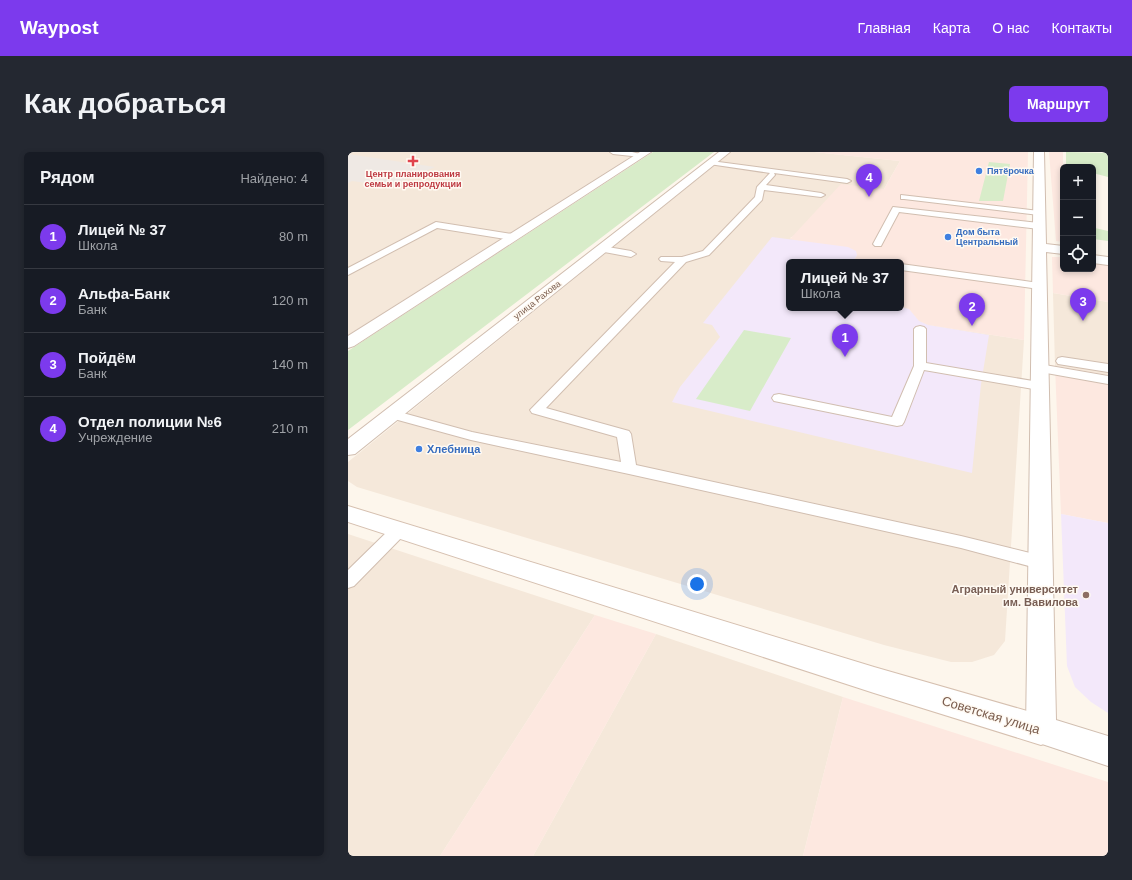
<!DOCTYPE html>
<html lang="ru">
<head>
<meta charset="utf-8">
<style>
  :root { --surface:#171b24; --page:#242831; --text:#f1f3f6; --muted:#9ea1a6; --line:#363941; --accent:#7c3aed }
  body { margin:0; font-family:Helvetica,sans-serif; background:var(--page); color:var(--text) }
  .controls { position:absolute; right:12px; top:12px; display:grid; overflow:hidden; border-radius:6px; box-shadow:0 2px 6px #0003 }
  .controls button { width:36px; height:36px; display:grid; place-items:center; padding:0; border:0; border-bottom:1px solid var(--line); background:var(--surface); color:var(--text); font:20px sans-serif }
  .you { position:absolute; left:349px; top:432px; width:14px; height:14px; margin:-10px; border:3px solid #fff; border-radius:50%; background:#1a73e8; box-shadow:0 0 0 6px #1a73e833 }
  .badge { display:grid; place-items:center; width:26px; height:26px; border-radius:50%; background:var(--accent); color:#fff; font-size:13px; font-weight:700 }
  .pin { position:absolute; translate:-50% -33px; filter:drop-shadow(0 1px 2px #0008) }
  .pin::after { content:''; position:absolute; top:21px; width:14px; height:12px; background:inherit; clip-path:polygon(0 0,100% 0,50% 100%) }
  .popup { position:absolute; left:438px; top:107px; width:118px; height:52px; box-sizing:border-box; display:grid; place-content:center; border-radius:6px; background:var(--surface); filter:drop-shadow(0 1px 3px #0005); font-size:13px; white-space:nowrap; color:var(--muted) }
  .popup b { font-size:15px; color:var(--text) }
  .popup::after { content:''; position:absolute; left:50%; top:100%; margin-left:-8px; border:8px solid transparent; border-top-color:var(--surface) }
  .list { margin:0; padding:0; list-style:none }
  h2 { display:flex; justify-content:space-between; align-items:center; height:52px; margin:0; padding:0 16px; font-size:17px }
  h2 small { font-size:13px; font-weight:400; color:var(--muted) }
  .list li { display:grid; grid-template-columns:26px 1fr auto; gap:12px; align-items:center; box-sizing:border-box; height:64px; padding:0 16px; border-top:1px solid var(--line) }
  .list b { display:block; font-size:15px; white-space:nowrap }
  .list p { margin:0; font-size:13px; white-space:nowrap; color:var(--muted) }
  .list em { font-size:13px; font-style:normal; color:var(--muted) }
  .icon { flex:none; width:22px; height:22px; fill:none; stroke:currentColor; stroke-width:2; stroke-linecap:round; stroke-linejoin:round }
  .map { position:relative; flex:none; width:760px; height:704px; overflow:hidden; border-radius:6px }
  header { display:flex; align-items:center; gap:24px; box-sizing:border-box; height:56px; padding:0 20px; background:var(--accent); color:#fff }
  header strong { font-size:19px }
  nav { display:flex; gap:22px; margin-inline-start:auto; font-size:14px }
  .intro { display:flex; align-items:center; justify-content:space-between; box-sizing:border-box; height:96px; padding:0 24px }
  h1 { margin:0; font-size:28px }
  .button { padding:10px 18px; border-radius:6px; background:var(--accent); color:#fff; font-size:14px; font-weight:700 }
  main { display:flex; gap:24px; padding:0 24px }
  aside { flex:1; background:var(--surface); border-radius:6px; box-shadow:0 2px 6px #0003 }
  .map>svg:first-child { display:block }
  .residential { fill:#f5e8da }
  .commercial { fill:#fde8e0 }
  .industrial { fill:#efe9e4 }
  .education { fill:#f3e8fa }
  .green { fill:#d8ecc9 }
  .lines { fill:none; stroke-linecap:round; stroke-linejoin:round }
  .lane-casing { stroke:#d1beb0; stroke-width:2 }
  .street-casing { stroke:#d1beb0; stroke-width:2 }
  .secondary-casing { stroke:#d6c0b0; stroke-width:2 }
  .lane { fill:#fff; fill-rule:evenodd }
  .street { fill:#fff; fill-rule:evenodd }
  .secondary { fill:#fff; fill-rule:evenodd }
  .health-dot { fill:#e0444e; stroke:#fffaf3; stroke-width:1.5 }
  .shop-dot { fill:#3f7fe0; stroke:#fffaf3; stroke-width:1.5 }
  .education-dot { fill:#8d6e63; stroke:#fffaf3; stroke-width:1.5 }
  .labels { text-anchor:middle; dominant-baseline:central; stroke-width:3; stroke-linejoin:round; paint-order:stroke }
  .far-shop-label { font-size:9px; font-weight:bold; fill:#366cbe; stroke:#fffaf3; text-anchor:start }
  .far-health-label { font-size:9px; font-weight:bold; fill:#be3a42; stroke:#fffaf3 }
  .far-street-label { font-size:9px; fill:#7a5c4d; stroke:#fffaf3 }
  .shop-label { font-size:11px; font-weight:bold; fill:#366cbe; stroke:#fffaf3; text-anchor:start }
  .education-label { font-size:11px; font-weight:bold; fill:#785e54; stroke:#fffaf3; text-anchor:end }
  .near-street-label { font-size:13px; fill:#7a5c4d; stroke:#fffaf3 }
</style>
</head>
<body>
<header>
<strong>Waypost</strong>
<nav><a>Главная</a><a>Карта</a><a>О нас</a><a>Контакты</a></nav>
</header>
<div class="intro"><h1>Как добраться</h1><a class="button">Маршрут</a></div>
<main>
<aside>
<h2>Рядом<small>Найдено: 4</small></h2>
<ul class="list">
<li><span class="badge">1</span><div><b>Лицей № 37</b><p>Школа</p></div><em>80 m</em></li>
<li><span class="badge">2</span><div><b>Альфа-Банк</b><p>Банк</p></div><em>120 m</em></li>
<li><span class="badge">3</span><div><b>Пойдём</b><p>Банк</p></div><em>140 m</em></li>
<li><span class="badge">4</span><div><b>Отдел полиции №6</b><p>Учреждение</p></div><em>210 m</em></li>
</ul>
</aside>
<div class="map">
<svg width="760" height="704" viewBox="0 0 760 704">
  <rect width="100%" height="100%" fill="#fdf6ec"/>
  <path class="residential" d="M0 0H290L0 183Z
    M383 0H466L552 9 536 37 442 86 505 110H441V156L553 155 561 157 571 169 580 173 676 188 657 489 646 503 624 510H603L536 493 9 335 0 329V310Z
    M705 141 760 150V223L707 214Z
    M0 382 247 463 92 704H0Z
    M308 482 495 545 455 704H185Z"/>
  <path class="commercial" d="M466 0H680L676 188 580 173 571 169 561 157 553 155V110H505L509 103 442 87 493 32 536 37 552 9Z
    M701 0H715V90L708 89Z
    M704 105H715V117H745V109L760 111V150L705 141Z
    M707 214 760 223V371L713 362Z
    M247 463 308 482 185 704H92Z
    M495 545 760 630V704H455Z"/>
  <path class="industrial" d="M0 2 87 15 41 34 4 29 0 31Z"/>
  <path class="education" d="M424 85 500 95 508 99 509 103 505 110H441V156L553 155 561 157 571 169 580 173 641 183 633 232 624 321 324 250 332 235 372 185 364 173 355 171Z
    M713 362 760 371V561L743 550 727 535 719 514Z"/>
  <path class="green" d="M305 0H366L0 278V199Z
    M718 0 760 1V25L745 21V15H726L718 13Z
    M641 10 662 12 655 49H631Z
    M745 53 747 76 760 79V89L745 87Z
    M396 178 443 186 402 259 348 247Z"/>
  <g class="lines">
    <defs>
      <path id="lane" d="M262 0H284L296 3 293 5 265 2Z
        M363 9 499 27 503 29 499 31 426 21 427 23 418 33 473 41 477 43 473 45 416 38 414 48 361 103 338 110 198 256 281 279 283 282 288 313 613 384 698 405 701 410 698 415 692 417 613 396 281 322 123 288 39 265 37 262 39 259 44 258 124 280 273 310 269 285 184 261 182 258 327 110 313 109 311 107 313 105H334L355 99 407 45 409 35 422 21 361 12 360 11Z
        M553 43 691 59 695 61 691 63 556 47H553Z
        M545 55 691 71 695 74 691 77 551 60 533 94H527L525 92Z
        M88 70 164 82 168 85 164 88 89 76 0 123V116Z
        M254 94 283 99 288 102 283 105 251 99 249 97 251 95Z
        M553 112 691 131 696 134 691 137 553 118Z
        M572 174 576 175 578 177V211L691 230 696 231 697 234 696 237 691 238 576 218 556 270 554 273 549 274 431 250 426 249 424 246 426 243 431 242 544 265 566 214V177L568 175Z
        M714 205 760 212V220L710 212 708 209 710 206Z
        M691 212 760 224V232L687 219 685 216 687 213Z
        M51 372 57 374 59 378 57 382 6 434 0 436V418L45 374Z"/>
      <path id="street" d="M292 0H303L6 194 0 196V184Z
        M371 0H382L7 302 0 303V287Z
        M686 0H696L698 92 715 94V102L698 100 708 568 760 584V614L682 588 678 578Z
        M745 103 760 105V113L745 111Z"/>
      <path id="secondary" d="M0 354 526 515 693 563 704 568 708 578 704 588 693 593 526 541 0 370Z"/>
    </defs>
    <use href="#lane" class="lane-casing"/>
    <use href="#street" class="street-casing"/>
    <use href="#secondary" class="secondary-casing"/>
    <use href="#lane" class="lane"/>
    <use href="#street" class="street"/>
    <use href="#secondary" class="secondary"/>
  </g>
  <path class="health-dot" d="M63 3h4v4h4v4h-4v4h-4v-4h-4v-4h4z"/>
  <g class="shop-dot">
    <circle cx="631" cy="19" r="4"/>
    <circle cx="600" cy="85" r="4"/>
    <circle cx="71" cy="297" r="4"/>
  </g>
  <circle class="education-dot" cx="738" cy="443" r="4"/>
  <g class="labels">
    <g class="far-shop-label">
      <text x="639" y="19">Пятёрочка</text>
      <text x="608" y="80">Дом быта<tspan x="608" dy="10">Центральный</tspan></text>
    </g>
    <g class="far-health-label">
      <text x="65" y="22">Центр планирования<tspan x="65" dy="10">семьи и репродукции</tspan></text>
    </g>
    <g class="far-street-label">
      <text transform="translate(189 148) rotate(-38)">улица Рахова</text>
    </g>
    <g class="shop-label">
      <text x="79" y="297">Хлебница</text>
    </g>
    <g class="education-label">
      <text x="730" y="437">Аграрный университет<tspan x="730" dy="13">им. Вавилова</tspan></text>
    </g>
    <g class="near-street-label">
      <text transform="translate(643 563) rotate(17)">Советская улица</text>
    </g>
  </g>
</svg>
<div class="controls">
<button>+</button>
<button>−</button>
<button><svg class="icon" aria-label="locate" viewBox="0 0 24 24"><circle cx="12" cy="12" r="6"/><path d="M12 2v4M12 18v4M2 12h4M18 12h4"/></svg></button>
</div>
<div class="you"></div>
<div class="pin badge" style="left:497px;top:205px">1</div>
<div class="popup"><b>Лицей № 37</b>Школа</div>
<div class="pin badge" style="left:624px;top:174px">2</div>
<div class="pin badge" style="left:735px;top:169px">3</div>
<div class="pin badge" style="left:521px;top:45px">4</div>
</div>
</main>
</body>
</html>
